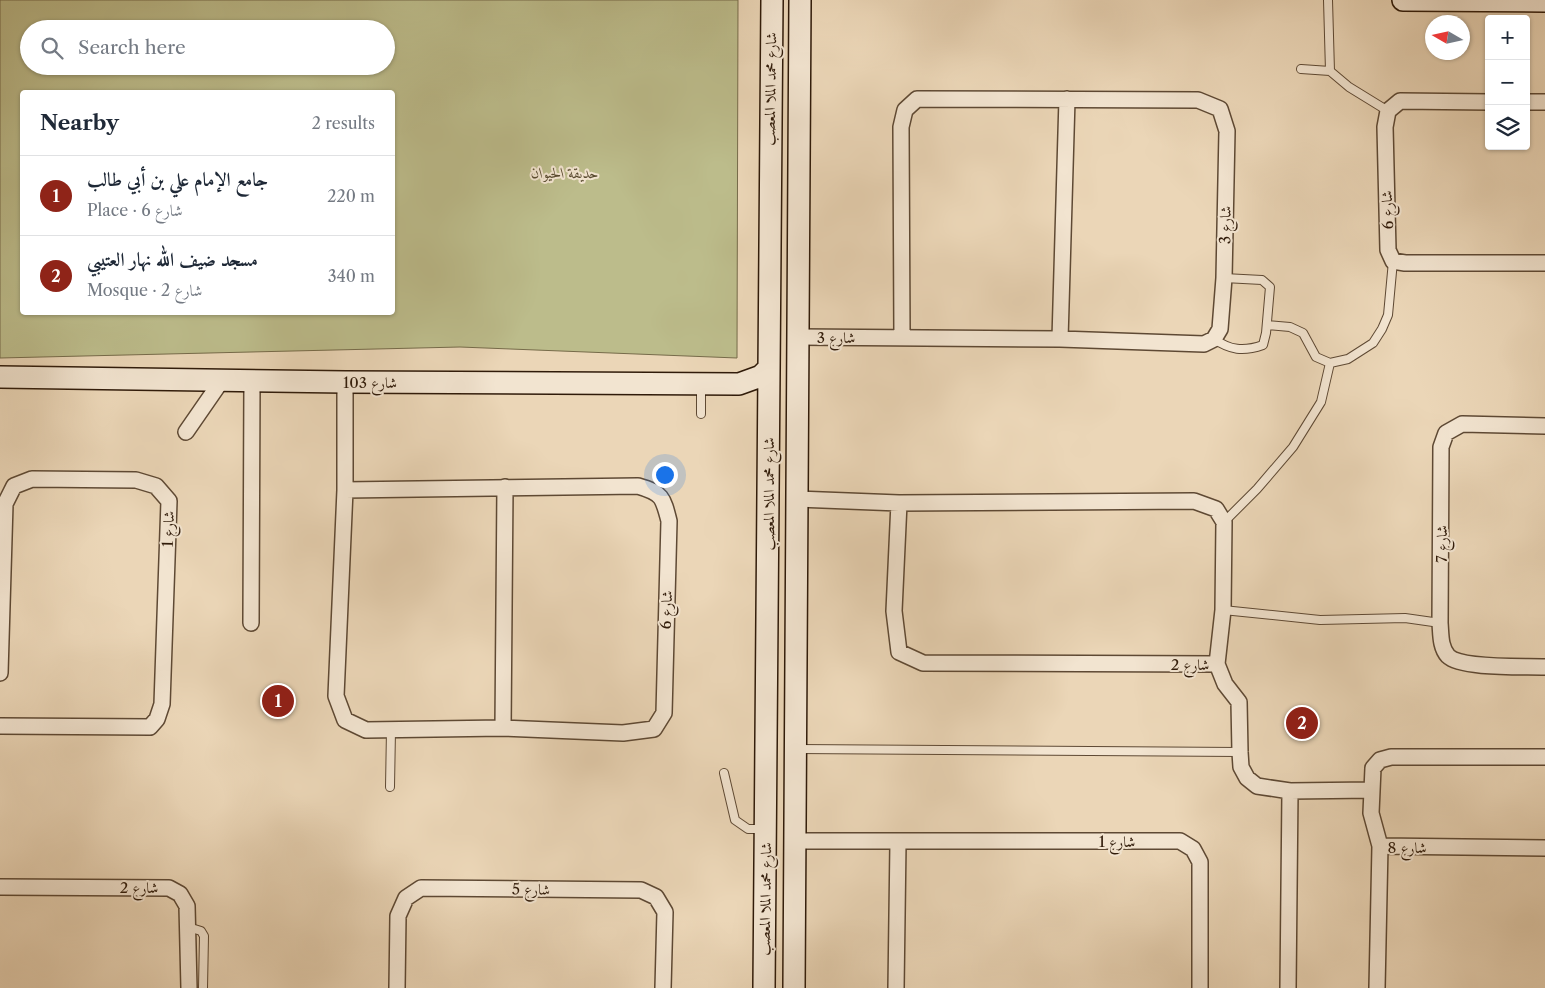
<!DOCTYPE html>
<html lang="en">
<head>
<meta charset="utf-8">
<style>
  :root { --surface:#fff; --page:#f6f6f7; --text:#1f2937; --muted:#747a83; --line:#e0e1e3; --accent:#8f2418 }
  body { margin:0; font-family:"Libre Caslon Text",Amiri,serif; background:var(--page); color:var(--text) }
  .controls { position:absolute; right:15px; top:15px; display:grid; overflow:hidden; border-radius:5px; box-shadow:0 1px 4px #0004 }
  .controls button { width:45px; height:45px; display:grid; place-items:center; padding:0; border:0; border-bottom:1px solid var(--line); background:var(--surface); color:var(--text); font:25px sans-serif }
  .compass { position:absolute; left:1425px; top:15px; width:45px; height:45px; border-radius:50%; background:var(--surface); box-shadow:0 1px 4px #0004; rotate:279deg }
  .you { position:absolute; left:664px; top:474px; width:18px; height:18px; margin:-12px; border:4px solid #fff; border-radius:50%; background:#1a73e8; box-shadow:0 0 0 8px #1a73e833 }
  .badge { display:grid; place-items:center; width:32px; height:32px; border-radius:50%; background:var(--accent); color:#fff; font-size:16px; font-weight:700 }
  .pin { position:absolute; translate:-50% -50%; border:2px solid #fff; box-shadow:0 1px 5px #0006 }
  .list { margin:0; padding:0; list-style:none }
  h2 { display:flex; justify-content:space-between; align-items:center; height:65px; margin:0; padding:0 20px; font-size:21px }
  h2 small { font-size:16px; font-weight:400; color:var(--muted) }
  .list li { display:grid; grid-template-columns:32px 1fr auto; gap:15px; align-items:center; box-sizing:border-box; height:80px; padding:0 20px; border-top:1px solid var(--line) }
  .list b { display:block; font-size:19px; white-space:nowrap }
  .list p { margin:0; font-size:16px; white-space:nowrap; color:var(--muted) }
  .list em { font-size:16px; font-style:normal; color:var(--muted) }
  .icon { flex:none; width:28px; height:28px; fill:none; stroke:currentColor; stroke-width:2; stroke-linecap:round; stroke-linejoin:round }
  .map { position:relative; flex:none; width:1545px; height:988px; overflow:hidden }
  .search { position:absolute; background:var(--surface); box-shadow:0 1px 4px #0004; left:20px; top:20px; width:375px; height:55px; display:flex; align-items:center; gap:12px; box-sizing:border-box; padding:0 18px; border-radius:28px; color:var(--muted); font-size:19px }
  .panel { position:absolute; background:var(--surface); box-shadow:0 1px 4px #0004; left:20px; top:90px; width:375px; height:225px; border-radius:5px }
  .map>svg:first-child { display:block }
  .green { fill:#bcbc8b; stroke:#766b4a; fill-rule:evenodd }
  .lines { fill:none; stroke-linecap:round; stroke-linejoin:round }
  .lane-casing { stroke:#5e4934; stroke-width:10 }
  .street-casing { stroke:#5e4934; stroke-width:18 }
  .secondary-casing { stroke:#2f1a09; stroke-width:24 }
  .lane { stroke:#f2e4d0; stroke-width:8 }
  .street { stroke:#f2e4d0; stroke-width:15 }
  .secondary { stroke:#f2e4d0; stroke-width:21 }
  .labels { text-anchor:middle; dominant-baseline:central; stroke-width:4; stroke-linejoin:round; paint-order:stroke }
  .street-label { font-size:15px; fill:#2f1a09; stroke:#f2e4d0 }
  .park-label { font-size:15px; font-style:italic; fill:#594b30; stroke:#f2e4d0 }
</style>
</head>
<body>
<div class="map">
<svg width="1545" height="988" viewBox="0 0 1545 988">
  <rect width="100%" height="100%" fill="#ebd6b7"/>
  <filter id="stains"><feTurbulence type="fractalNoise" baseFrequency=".004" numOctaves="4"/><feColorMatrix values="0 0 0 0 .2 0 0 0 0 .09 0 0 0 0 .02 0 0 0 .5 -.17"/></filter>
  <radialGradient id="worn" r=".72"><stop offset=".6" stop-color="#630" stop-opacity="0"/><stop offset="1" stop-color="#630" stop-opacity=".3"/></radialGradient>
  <path class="green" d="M0 0H738L737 358 460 347 0 358ZM29 29H386V66H29ZM22 92H392V312H22Z"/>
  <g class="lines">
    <defs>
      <path id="lane" d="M1328 0 1330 71 1349 87 1388 111
        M1301 69 1330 71
        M1267 325 1290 327 1303 333 1316 357 1330 363 1348 359 1373 343 1382 329 1388 315 1393 261
        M1214 339C1230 350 1243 352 1263 345L1266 333 1270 287 1262 280 1224 278
        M701 414V386
        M1224 522 1257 489 1293 447 1321 402 1330 363
        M1223 610 1320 620 1405 618 1440 623
        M797 749 1240 752
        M724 773 735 820 748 829H764
        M390 787 391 730
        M188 927 201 931 204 936 203 988"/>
      <path id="street" d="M1489 102 1400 101 1388 111 1385 127 1388 250 1393 261 1405 263H1545
        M1526 102H1545
        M799 337 1060 339 1204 344 1214 339 1220 329 1224 278 1227 131 1220 109 1198 100 917 99 905 110 901 127 902 337
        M1060 339 1067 99
        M345 382V490L336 696 345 720 366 730 503 728 623 733 654 729 664 713 669 521C663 497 662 493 638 486L345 490
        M1545 426 1462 424 1446 433 1441 447 1440 623C1441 634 1440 647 1448 656 1461 669 1525 666 1545 667
        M186 432 222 380
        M797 499 899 503 1194 501 1216 509 1224 522 1223 610 1217 664 1225 684 1239 702 1240 752 1241 767 1247 778 1257 786 1290 791 1372 790
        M899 503 894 611 899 652 923 663 1217 664
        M251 623 252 381
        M0 673 5 504 14 486 32 479 136 480 156 486 169 501 162 704 157 719 150 727 0 726
        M503 728 505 487
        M796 841H1180L1193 849 1200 862V988
        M1380 846 1545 848
        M0 887 169 888 180 894 187 906 189 988
        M397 988 398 916 406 898 421 888 641 890 656 897 665 912 663 988
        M896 988 898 843
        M1288 988 1290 791
        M1377 988 1380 846 1371 813 1373 768 1380 760 1391 757H1545"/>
      <path id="secondary" d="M1403 0 1545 1
        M0 377 345 382 739 384 761 376 769 368
        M764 988 772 0
        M794 988 800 0"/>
    </defs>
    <use href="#lane" class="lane-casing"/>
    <use href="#street" class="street-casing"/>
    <use href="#secondary" class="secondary-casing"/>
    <use href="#lane" class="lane"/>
    <use href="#street" class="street"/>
    <use href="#secondary" class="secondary"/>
  </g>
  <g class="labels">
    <g class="street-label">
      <text transform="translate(770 89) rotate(-89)">شارع محمد الملا المعصب</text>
      <text transform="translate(1387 210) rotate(-92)">شارع 6</text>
      <text transform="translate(1225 225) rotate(-89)">شارع 3</text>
      <text x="836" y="337">شارع 3</text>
      <text x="370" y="382">شارع 103</text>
      <text transform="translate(768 494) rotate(-90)">شارع محمد الملا المعصب</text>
      <text transform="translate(168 529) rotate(-88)">شارع 1</text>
      <text transform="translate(1441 544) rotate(-90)">شارع 7</text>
      <text transform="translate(666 610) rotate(-88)">شارع 6</text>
      <text x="1190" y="664">شارع 2</text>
      <text x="1117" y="841">شارع 1</text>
      <text x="1407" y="847">شارع 8</text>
      <text x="139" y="887">شارع 2</text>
      <text transform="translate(531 889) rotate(1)">شارع 5</text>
      <text transform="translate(765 899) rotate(-89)">شارع محمد الملا المعصب</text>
    </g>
    <g class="park-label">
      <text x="565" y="172">حديقة الحيوان</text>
    </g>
  </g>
  <rect width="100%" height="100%" filter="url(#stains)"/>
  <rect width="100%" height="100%" fill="url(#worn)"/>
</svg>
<div class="controls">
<button>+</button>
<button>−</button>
<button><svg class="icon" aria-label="layers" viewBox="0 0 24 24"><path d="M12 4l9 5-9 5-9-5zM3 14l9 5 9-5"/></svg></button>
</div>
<svg class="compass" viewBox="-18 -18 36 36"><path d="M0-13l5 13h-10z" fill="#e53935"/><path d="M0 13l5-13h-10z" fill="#747a83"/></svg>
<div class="you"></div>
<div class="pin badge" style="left:278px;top:701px">1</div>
<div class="pin badge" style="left:1302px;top:723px">2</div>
<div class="search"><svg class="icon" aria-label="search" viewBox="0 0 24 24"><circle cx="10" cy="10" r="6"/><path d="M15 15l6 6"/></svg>Search here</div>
<section class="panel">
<h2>Nearby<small>2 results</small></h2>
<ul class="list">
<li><span class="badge">1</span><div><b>جامع الإمام علي بن أبي طالب</b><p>Place · شارع 6</p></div><em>220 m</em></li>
<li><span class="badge">2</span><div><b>مسجد ضيف الله نهار العتيبي</b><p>Mosque · شارع 2</p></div><em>340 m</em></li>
</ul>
</section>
</div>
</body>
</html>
